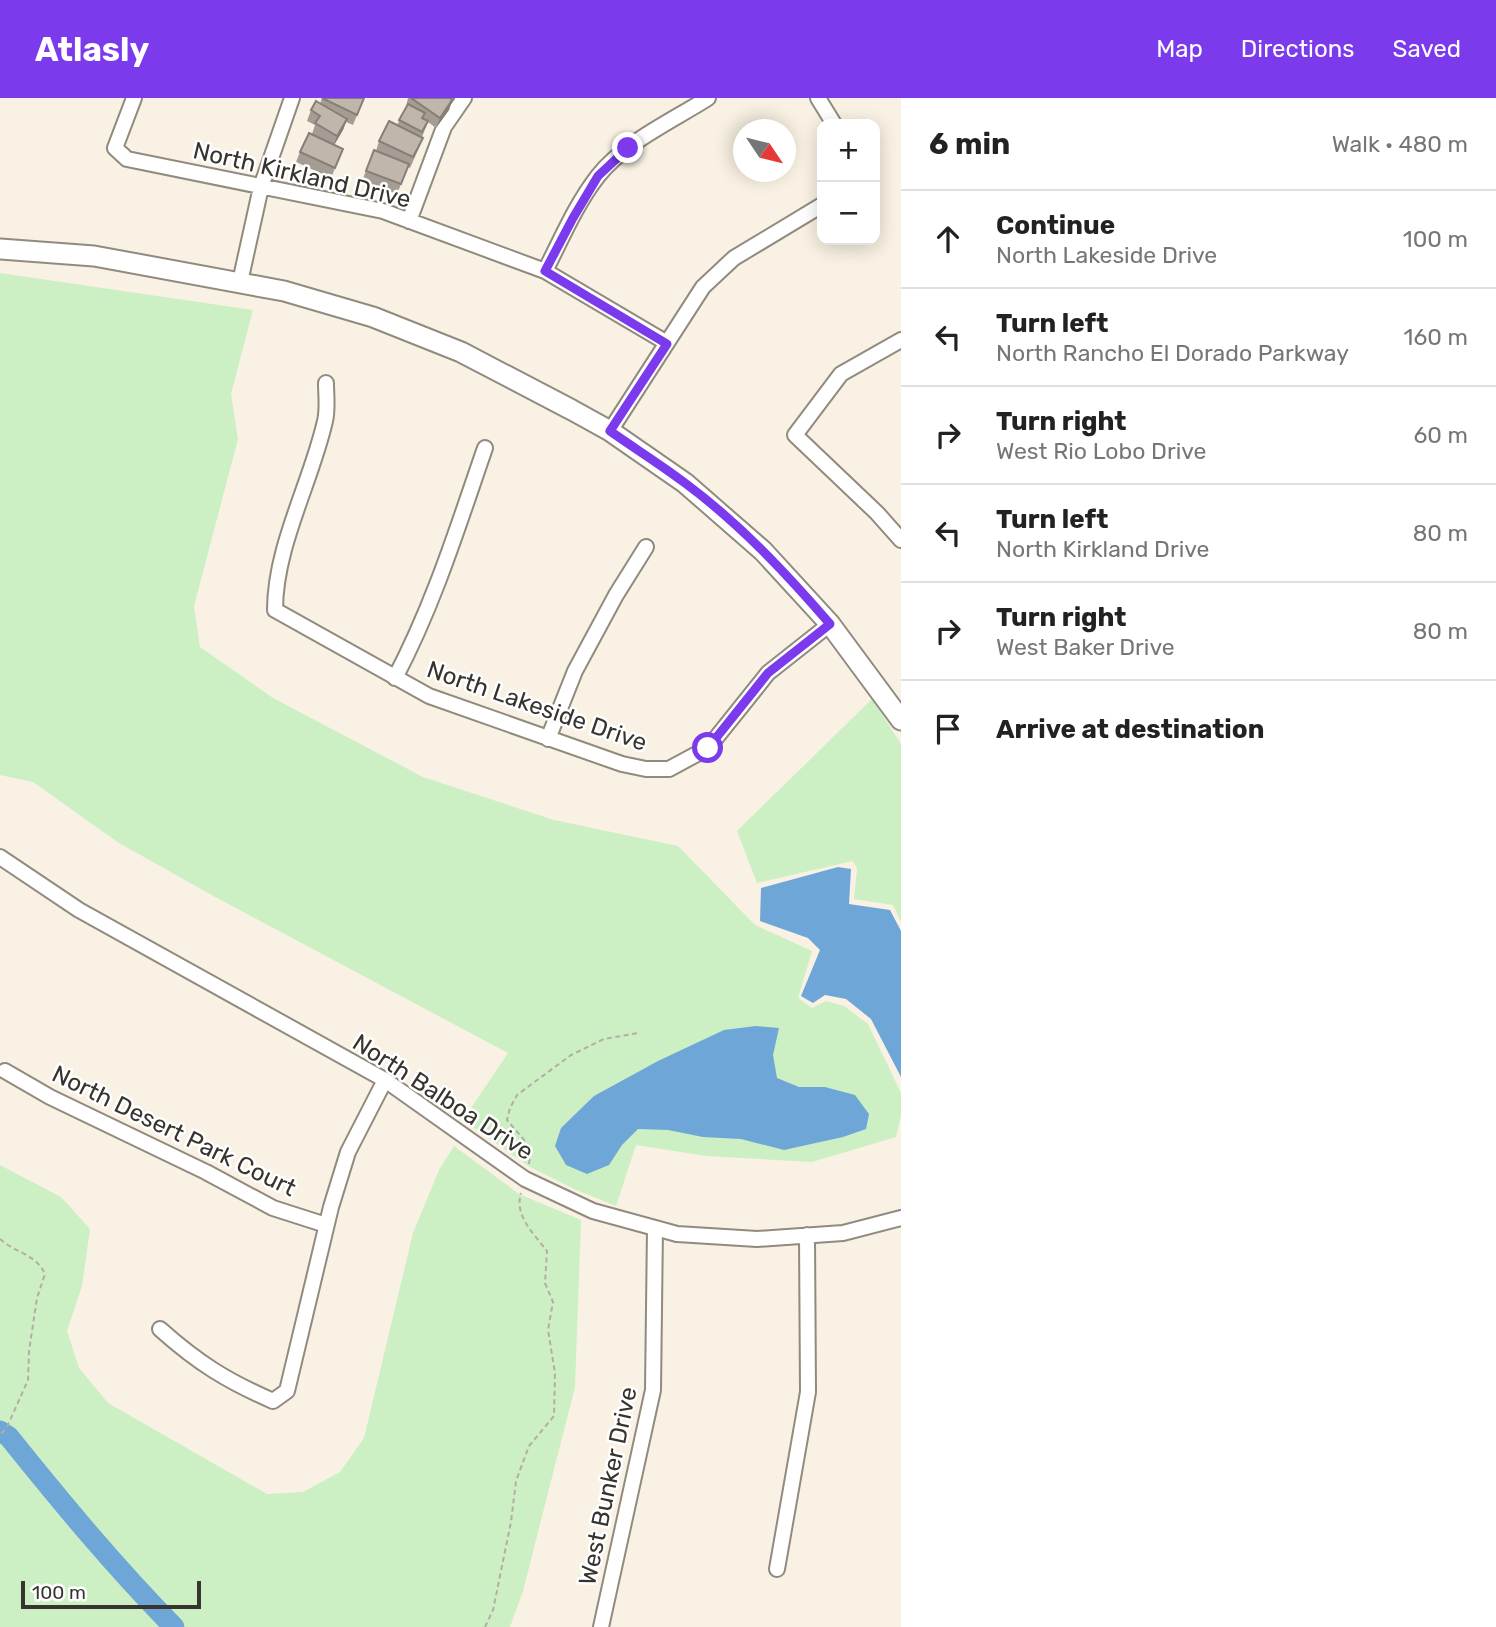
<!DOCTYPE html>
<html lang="en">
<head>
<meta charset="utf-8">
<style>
  :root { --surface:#fff; --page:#f2f2f2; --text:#222; --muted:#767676; --line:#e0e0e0; --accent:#7c3aed }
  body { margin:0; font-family:Rubik,sans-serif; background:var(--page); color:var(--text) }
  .controls { position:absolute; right:21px; top:21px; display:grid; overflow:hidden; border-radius:14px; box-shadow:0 4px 18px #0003 }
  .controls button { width:63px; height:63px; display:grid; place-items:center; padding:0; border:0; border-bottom:2px solid var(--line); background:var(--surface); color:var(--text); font:35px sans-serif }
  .compass { position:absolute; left:733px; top:21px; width:63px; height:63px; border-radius:50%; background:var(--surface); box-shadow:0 4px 18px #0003; rotate:125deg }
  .scale { position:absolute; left:21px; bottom:18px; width:180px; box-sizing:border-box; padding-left:7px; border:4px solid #37332e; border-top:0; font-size:19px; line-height:24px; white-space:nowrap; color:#37332e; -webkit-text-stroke:5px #fff; paint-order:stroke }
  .stop { position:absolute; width:21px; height:21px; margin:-16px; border:5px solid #7c3aed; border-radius:50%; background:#fff }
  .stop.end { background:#7c3aed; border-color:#fff; box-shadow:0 2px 7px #0008 }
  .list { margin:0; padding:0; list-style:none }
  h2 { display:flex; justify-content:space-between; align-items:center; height:91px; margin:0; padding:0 28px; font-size:30px }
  h2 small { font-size:23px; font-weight:400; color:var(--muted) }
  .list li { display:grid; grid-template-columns:46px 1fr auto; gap:21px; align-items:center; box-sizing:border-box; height:98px; padding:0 28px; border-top:2px solid var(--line) }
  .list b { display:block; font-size:26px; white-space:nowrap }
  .list p { margin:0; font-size:23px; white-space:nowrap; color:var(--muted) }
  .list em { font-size:23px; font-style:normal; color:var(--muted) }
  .icon { flex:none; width:38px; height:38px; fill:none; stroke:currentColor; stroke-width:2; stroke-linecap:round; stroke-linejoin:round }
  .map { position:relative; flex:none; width:901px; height:1529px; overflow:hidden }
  header { display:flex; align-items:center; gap:42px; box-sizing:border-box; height:98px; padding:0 35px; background:var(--accent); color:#fff }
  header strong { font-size:33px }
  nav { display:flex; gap:38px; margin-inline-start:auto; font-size:24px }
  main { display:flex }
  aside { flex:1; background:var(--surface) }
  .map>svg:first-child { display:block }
  .green { fill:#ccf0c4 }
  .water { fill:#6da6d7 }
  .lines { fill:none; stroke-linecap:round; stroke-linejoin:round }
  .river { stroke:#6da6d7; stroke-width:21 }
  .street-casing { stroke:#918a7e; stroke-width:18 }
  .secondary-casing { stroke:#918a7e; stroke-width:23 }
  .path { stroke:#b4ada3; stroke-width:2; stroke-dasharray:5 3.5; stroke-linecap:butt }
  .street { stroke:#fff; stroke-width:14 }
  .secondary { stroke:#fff; stroke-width:19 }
  .wall { fill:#a59d93 }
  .shaded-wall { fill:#867f78 }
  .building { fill:#c0b6ab; stroke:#867f78; stroke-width:2 }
  .route { stroke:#7c3aed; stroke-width:9 }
  .labels { text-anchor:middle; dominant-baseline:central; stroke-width:5; stroke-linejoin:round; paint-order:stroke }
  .street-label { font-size:24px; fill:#37332e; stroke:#fff }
</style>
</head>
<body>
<header>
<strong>Atlasly</strong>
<nav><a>Map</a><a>Directions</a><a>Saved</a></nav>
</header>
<main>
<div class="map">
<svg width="901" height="1529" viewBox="0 0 901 1529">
  <rect width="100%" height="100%" fill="#f9f1e3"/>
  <path class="green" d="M0 175 253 212 231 296 238 341 194 508 200 549 273 600 423 679 554 722 678 748 755 827 812 853 798 900 812 910 826 903 844 908 868 926 901 995V1018L896 1039 812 1064 706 1058 636 1047 616 1108 574 1091 528 1068 463 1022 508 955 217 800 119 745 33 684 0 677Z
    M872 601 901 646V824L893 807 854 801 857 771 853 763 757 785 737 733Z
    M454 1048 519 1096 581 1122 575 1289 523 1493 510 1529H0V1067L61 1099 90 1131 82 1188 67 1233 79 1270 108 1305 267 1396 303 1394 340 1374 364 1340 413 1135 439 1072Z"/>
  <path class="water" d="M838 769 851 771 849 806 890 812 901 833V979L871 921 846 901 825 897 813 905 801 898 820 852 808 840 760 823 761 790Z
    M756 928 779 930 773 957 777 980 799 989H825L855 997 869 1016 866 1031 843 1039 784 1052 741 1041 703 1039 668 1032 638 1031 622 1047 609 1067 587 1076 566 1067 555 1048 561 1030 594 998 658 963 724 932Z"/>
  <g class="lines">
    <path class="river" d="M0 1333 9 1339C62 1405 115 1469 174 1529"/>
    <defs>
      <path id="street" d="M134 0 115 50 127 61 383 113 545 173 667 245
        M818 0 834 26
        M409 123 444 29 464 0
        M545 173C561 142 576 106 598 78 625 44 672 23 708 0
        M240 184 261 89 292 0
        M901 242 841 276 795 337 877 415 901 442
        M326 285C326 297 328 311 325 323 311 385 275 448 275 512L429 598 622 666 646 671H669L708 650 768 575 830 526
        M610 333 703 189 734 160 822 107
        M395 580C434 506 458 428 485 350
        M548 641 575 573 616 497 646 449
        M0 759 79 812 385 982 525 1081 593 1113 677 1136 757 1141 843 1135 901 1120
        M5 973 50 999 206 1074 273 1110 326 1127
        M160 1231C198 1265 227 1283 273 1303L287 1293 331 1109 348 1054 385 982
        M777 1471 808 1294 807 1137
        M601 1529 653 1292 655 1130"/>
      <path id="secondary" d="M0 151 94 158 284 193 373 219 461 254 572 312 610 333 685 385 763 453 830 526 901 622"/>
    </defs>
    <use href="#street" class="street-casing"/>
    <use href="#secondary" class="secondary-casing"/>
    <path class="path" d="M529 1066 531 1050 507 1022 510 1010 517 997 571 957 604 941 638 935
      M0 1141C15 1155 35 1155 45 1176L37 1200 29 1253 28 1282 7 1329 0 1337
      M485 1529 493 1512 511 1424 516 1383 529 1348 554 1318 555 1275 548 1232 553 1204 545 1185 547 1153C534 1136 514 1118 521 1095"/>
    <use href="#street" class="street"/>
    <use href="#secondary" class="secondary"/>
  </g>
  <path class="wall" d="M322 0H364L353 27 346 24 343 32 334 47 343 51 331 80 296 64 300 54 312 36 315 27 307 23 311 12 320 6Z
    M408 0H455L451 6 449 12 436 30 428 24 422 39 423 40 419 50 410 70 408 69 397 96 362 83 374 52 376 53 379 43 397 27 406 9Z"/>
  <path class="shaded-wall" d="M453 0H455L451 6 449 12 436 30 440 20Z
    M347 21 343 32 333 49 337 38Z"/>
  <path class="building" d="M322 0H364L357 17Z
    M411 0H450L452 2 440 20Z
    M316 3 347 21 337 38 315 25 320 18 311 12Z
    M408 6 425 15 422 20 428 23 422 34 399 22Z
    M389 23 423 40 413 59 379 43Z
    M309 35 343 51 335 70 300 54Z
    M374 52 409 66 401 86 366 73Z"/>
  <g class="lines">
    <path class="route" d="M628 50 598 78 573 120 545 173 667 246 610 333C634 350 660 366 685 385 739 425 786 475 830 526L768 575 708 650"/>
  </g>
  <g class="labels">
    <g class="street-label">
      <text transform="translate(302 77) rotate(13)">North Kirkland Drive</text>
      <text transform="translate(537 608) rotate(19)">North Lakeside Drive</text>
      <text transform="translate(443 999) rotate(33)">North Balboa Drive</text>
      <text transform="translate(174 1033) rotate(26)">North Desert Park Court</text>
      <text transform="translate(608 1388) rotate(-78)">West Bunker Drive</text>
    </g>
  </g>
</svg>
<div class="controls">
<button>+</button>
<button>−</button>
</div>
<svg class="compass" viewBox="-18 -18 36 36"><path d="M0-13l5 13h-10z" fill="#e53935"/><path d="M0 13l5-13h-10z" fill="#767676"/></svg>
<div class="scale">100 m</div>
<div class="stop" style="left:708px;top:650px"></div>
<div class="stop end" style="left:628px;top:50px"></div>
</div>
<aside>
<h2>6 min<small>Walk · 480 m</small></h2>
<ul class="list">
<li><svg class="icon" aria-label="ahead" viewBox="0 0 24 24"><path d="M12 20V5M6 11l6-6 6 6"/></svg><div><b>Continue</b><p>North Lakeside Drive</p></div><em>100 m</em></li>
<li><svg class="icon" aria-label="left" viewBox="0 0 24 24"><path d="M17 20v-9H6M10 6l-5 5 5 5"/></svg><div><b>Turn left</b><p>North Rancho El Dorado Parkway</p></div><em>160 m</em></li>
<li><svg class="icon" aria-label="right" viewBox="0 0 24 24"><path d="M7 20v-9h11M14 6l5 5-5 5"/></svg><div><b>Turn right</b><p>West Rio Lobo Drive</p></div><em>60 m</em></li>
<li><svg class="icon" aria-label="left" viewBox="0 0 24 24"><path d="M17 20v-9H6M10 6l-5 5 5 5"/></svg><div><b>Turn left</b><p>North Kirkland Drive</p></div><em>80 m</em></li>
<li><svg class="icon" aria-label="right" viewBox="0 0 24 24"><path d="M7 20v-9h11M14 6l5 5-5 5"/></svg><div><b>Turn right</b><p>West Baker Drive</p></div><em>80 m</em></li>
<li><svg class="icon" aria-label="arrive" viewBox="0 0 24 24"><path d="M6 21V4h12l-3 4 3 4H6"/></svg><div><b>Arrive at destination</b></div></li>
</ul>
</aside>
</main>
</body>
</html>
